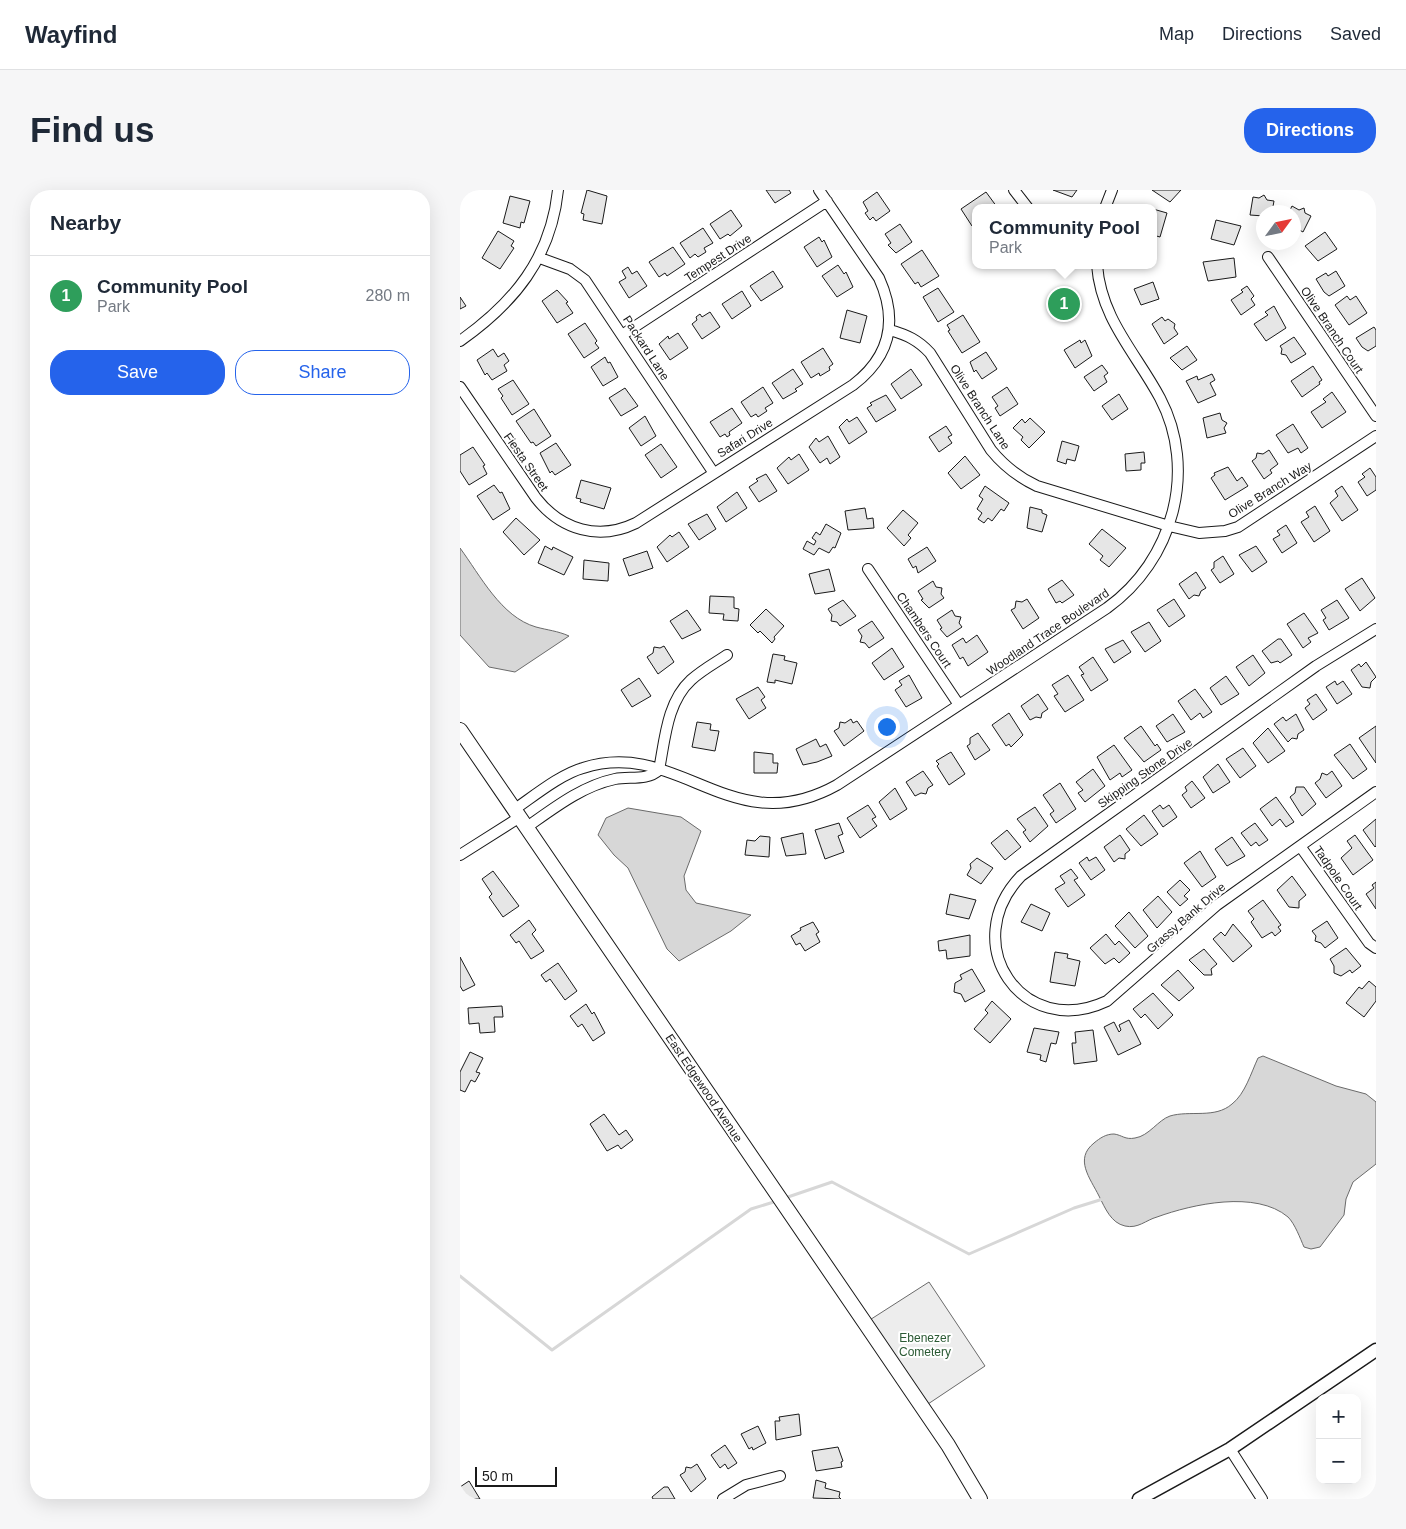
<!DOCTYPE html>
<html lang="en">
<head>
<meta charset="utf-8">
<style>
  :root { --surface:#fff; --page:#f6f6f7; --text:#1f2937; --muted:#747a83; --line:#e0e1e3; --accent:#2563eb }
  body { margin:0; font-family:Helvetica,sans-serif; background:var(--page); color:var(--text) }
  .controls { position:absolute; right:15px; bottom:15px; display:grid; overflow:hidden; border-radius:10px; box-shadow:0 5px 20px #0002 }
  .controls button { width:45px; height:45px; display:grid; place-items:center; padding:0; border:0; border-bottom:1px solid var(--line); background:var(--surface); color:var(--text); font:25px sans-serif }
  .compass { position:absolute; left:796px; top:15px; width:45px; height:45px; border-radius:50%; background:var(--surface); box-shadow:0 5px 20px #0002; rotate:57deg }
  .scale { position:absolute; left:15px; bottom:12px; width:82px; box-sizing:border-box; padding-left:5px; border:2px solid #1a1a1a; border-top:0; font-size:14px; line-height:18px; white-space:nowrap; color:#1a1a1a; -webkit-text-stroke:4px #fff; paint-order:stroke }
  .you { position:absolute; left:426px; top:536px; width:18px; height:18px; margin:-12px; border:4px solid #fff; border-radius:50%; background:#1a73e8; box-shadow:0 0 0 8px #1a73e833 }
  .badge { display:grid; place-items:center; width:32px; height:32px; border-radius:50%; background:var(--accent); color:#fff; font-size:16px; font-weight:700 }
  .pin { position:absolute; translate:-50% -50%; border:2px solid #fff; box-shadow:0 1px 5px #0006 }
  .popup { position:absolute; left:512px; top:14px; width:185px; height:65px; box-sizing:border-box; display:grid; place-content:center; border-radius:10px; background:var(--surface); filter:drop-shadow(0 1px 4px #0005); font-size:16px; white-space:nowrap; color:var(--muted) }
  .popup b { font-size:19px; color:var(--text) }
  .popup::after { content:''; position:absolute; left:50%; top:100%; margin-left:-10px; border:10px solid transparent; border-top-color:var(--surface) }
  .list { margin:0; padding:0; list-style:none }
  h2 { display:flex; justify-content:space-between; align-items:center; height:65px; margin:0; padding:0 20px; font-size:21px }
  h2 small { font-size:16px; font-weight:400; color:var(--muted) }
  .list li { display:grid; grid-template-columns:32px 1fr auto; gap:15px; align-items:center; box-sizing:border-box; height:80px; padding:0 20px; border-top:1px solid var(--line) }
  .list b { display:block; font-size:19px; white-space:nowrap }
  .list p { margin:0; font-size:16px; white-space:nowrap; color:var(--muted) }
  .list em { font-size:16px; font-style:normal; color:var(--muted) }
  .actions { display:flex; gap:10px; padding:15px 20px }
  .actions a { flex:1; padding:11px 0; border:1px solid var(--accent); border-radius:20px; text-align:center; font-size:18px; color:var(--accent) }
  .actions .main { background:var(--accent); color:#fff }
  .map { position:relative; flex:none; width:916px; height:1309px; overflow:hidden; border-radius:20px }
  header { display:flex; align-items:center; gap:30px; box-sizing:border-box; height:70px; padding:0 25px; background:var(--surface); border-bottom:1px solid var(--line) }
  header strong { font-size:24px }
  nav { display:flex; gap:28px; margin-inline-start:auto; font-size:18px }
  .intro { display:flex; align-items:center; justify-content:space-between; box-sizing:border-box; height:120px; padding:0 30px }
  h1 { margin:0; font-size:35px }
  .button { padding:12px 22px; border-radius:20px; background:var(--accent); color:#fff; font-size:18px; font-weight:700 }
  main { display:flex; gap:30px; padding:0 30px }
  aside { flex:1; background:var(--surface); border-radius:20px; box-shadow:0 5px 20px #0002 }
  .map>svg:first-child { display:block }
  .built { fill:#ededed; stroke:#6a6a6a }
  .water { fill:#d7d7d7; stroke:#6a6a6a }
  .lines { fill:none; stroke-linecap:round; stroke-linejoin:round }
  .stream { stroke:#d7d7d7; stroke-width:3 }
  .building { fill:#e6e6e6; stroke:#1a1a1a }
  .minor-casing { stroke:#1a1a1a; stroke-width:12 }
  .tertiary-casing { stroke:#1a1a1a; stroke-width:15 }
  .secondary-casing { stroke:#1a1a1a; stroke-width:16 }
  .minor { stroke:#fff; stroke-width:10 }
  .tertiary { stroke:#fff; stroke-width:12 }
  .secondary { stroke:#fff; stroke-width:14 }
  .labels { text-anchor:middle; dominant-baseline:central; stroke-width:4; stroke-linejoin:round; paint-order:stroke }
  .street-label { font-size:12px; fill:#1a1a1a; stroke:#fff }
  .park-label { font-size:12px; fill:#2b5a34; stroke:#fff }
</style>
</head>
<body>
<header>
<strong>Wayfind</strong>
<nav><a>Map</a><a>Directions</a><a>Saved</a></nav>
</header>
<div class="intro"><h1>Find us</h1><a class="button">Directions</a></div>
<main>
<aside>
<h2>Nearby<small></small></h2>
<ul class="list">
<li><span class="badge" style="background:#2e9e5b">1</span><div><b>Community Pool</b><p>Park</p></div><em>280 m</em></li>
</ul>
<div class="actions"><a class="main">Save</a><a>Share</a></div>
</aside>
<div class="map">
<svg width="916" height="1309" viewBox="0 0 916 1309">
  <rect width="100%" height="100%" fill="#fff"/>
  <path class="built" d="M469 1092 525 1176 462 1218 405 1133Z"/>
  <path class="water" d="M0 358C20 385 41 427 76 437 87 440 98 441 109 446L55 482 29 477 0 445Z
    M168 618 221 627 241 641 224 686 226 700 236 713 291 725 271 741 219 771 207 759 168 678 154 665 138 645 146 628Z
    M803 866 876 896 906 904 916 912V974L893 992 886 1009 884 1025 860 1057 851 1059 844 1057C840 1048 835 1034 828 1027 796 1000 733 1014 697 1027 686 1030 678 1039 665 1036 651 1033 645 1018 639 1006 630 988 614 969 634 953 640 948 646 944 654 944 662 945 665 950 675 948 689 946 698 930 710 926 730 920 755 929 772 914 785 904 791 883 798 868Z"/>
  <g class="lines">
    <path class="stream" d="M325 1008 372 992 509 1064 614 1018 643 1009
      M0 1086 92 1160 291 1019 317 1011"/>
  </g>
  <path class="building" d="M127 0 147 6 142 34 123 30 124 24 121 23Z
    M306 0H329L331 3 315 13Z
    M593 0H617L612 7Z
    M692 0H721L710 12Z
    M417 2 430 21 416 31 413 27 410 30 405 23 408 21 403 12Z
    M526 2 537 17 515 18V34L512 36 501 19Z
    M804 5 807 10 814 11 812 22H804V26L790 25 793 7 799 8Z
    M50 6 70 11 64 33 61 32 60 38 43 33Z
    M832 16 839 20 844 18 845 23 851 26 843 42 834 37V22H829Z
    M693 19 707 23 700 47 693 45Z
    M271 20 282 36 270 46 268 44 260 49 250 34Z
    M756 30 781 36 774 55 751 49Z
    M440 34 452 52 436 63 428 55 431 53 425 44Z
    M243 38 253 53 244 58 246 62 238 67 235 64 230 68 220 53Z
    M38 41 54 51 51 56 54 58 40 79 22 68Z
    M865 42 877 59 858 71 845 56Z
    M359 47 362 52 364 50 372 67 357 77 344 57Z
    M213 57 225 74 207 86 205 83 199 87 189 72Z
    M462 60 479 86 461 97 458 92 455 94 441 74Z
    M774 68 776 87 748 91 743 72Z
    M378 75 384 84 386 82 393 97 377 107 362 86Z
    M674 75H691V77L674 78Z
    M168 77 172 84 177 81 187 96 169 108 159 92 166 88 162 81Z
    M313 81 323 97 301 111 290 96Z
    M876 81 885 96 869 106 864 102 856 89 866 83 868 86Z
    M693 92 699 109 681 115 674 99Z
    M787 96 794 106 791 109 795 115 781 125 771 110 783 102 781 100Z
    M478 98 494 122 478 132 463 107Z
    M97 100 108 112 106 113 113 123 97 133 82 111Z
    M282 101 291 116 272 129 262 114Z
    M604 102 616 120 604 128 592 110Z
    M887 106 890 110 896 106 907 123 889 135 875 115Z
    M0 107 6 116 0 119Z
    M814 116 826 138 806 151 794 134 808 125 805 122Z
    M387 120 407 126 400 153 380 148Z
    M250 122 260 137 242 149 232 134 237 130 236 127 240 124 242 127Z
    M503 125 520 152 502 163 488 141 490 140 487 135Z
    M702 127 705 131 708 129 715 134 714 138 718 144 704 154 692 134Z
    M125 133 137 151 135 153 139 158 124 168 108 144Z
    M914 137 916 140V156L908 161 902 157 896 148Z
    M218 143 228 158 210 170 199 154 208 146 209 149Z
    M834 147 846 164 831 173 826 165 821 164 822 159 820 156Z
    M620 150 621 153 625 150 632 166 615 178 604 160Z
    M727 156 737 170 722 180 710 168Z
    M363 158 373 174 369 177 370 180 360 186 359 183 351 188 341 172Z
    M33 159 38 167 44 163 49 171 44 175 47 181 32 190 27 183 25 185 17 170Z
    M526 162 537 179 522 189 516 180 514 182 510 172Z
    M145 167 148 173 150 172 158 187 143 196 131 177Z
    M642 175 648 183 644 186 647 192 634 201 624 187Z
    M853 176 862 190 859 192 860 194 842 207 831 191Z
    M333 179 343 194 335 199 337 201 323 209 312 193Z
    M451 179 462 195 441 209 431 194Z
    M752 184 755 190 750 193 756 205 738 213 726 191 737 186 738 190Z
    M53 190 69 214 52 225 41 208 43 206 38 199Z
    M303 197 313 213 305 218 307 221 298 227 296 224 291 227 281 212Z
    M547 197 558 214 540 226 535 218 538 216 532 207Z
    M165 198 178 216 161 226 149 208Z
    M872 202 886 222 862 238 851 222 866 212 863 209Z
    M659 204 668 219 652 230 642 216Z
    M426 205 436 220 416 232 407 218 412 215 410 213Z
    M272 218 282 233 269 242 270 245 267 247 265 244 260 247 250 232Z
    M74 219 91 246 76 256 73 252 71 253 56 231Z
    M760 223 762 230 767 233 764 238 766 243 747 248 743 228Z
    M185 226 196 246 181 256 169 238Z
    M397 227 407 242 389 254 379 237 387 229 389 232Z
    M570 228 585 242 569 258 561 250 563 247 553 238 562 229 565 233Z
    M833 234 848 258 841 263 838 258 828 263 816 245Z
    M486 236 492 245 488 247 492 253 479 262 469 247Z
    M368 246 380 267 370 274 367 268 360 273 349 257 356 248 359 252Z
    M602 251 619 256 615 271 607 269 606 274 597 271Z
    M96 253 111 275 95 285 92 281 90 283 80 263Z
    M201 254 217 277 201 288 185 265Z
    M13 257 25 275 23 276 27 284 9 295 0 281V265Z
    M809 260 818 274 810 280 812 283 804 289 792 271 796 268 797 263 803 264Z
    M684 262 685 273H681V280L666 281 665 264Z
    M339 264 349 280 328 294 317 278 329 267 331 270Z
    M505 266 520 285 501 299 488 283Z
    M768 277 777 291 782 287 788 296 765 310 751 288 755 285 754 283Z
    M910 278 916 287V300L907 306 898 292 905 287 902 284Z
    M306 284 317 301 299 312 289 297 298 291 296 289Z
    M121 290 151 298 144 319 120 312 121 309 116 308Z
    M34 295 40 303 42 302 50 319 33 330 17 306Z
    M525 296 549 313 544 321 541 319 532 331 528 328 524 333 518 329 522 323 517 319 523 309 519 306Z
    M882 296 898 320 882 331 870 313 878 306 875 301Z
    M277 302 287 318 266 332 257 317Z
    M855 316 870 341 854 352 841 332 849 327 846 322Z
    M570 317 582 320V323L587 325 582 342 567 338Z
    M405 318 407 329 413 328 414 338 388 340 385 321Z
    M443 320 458 333 448 345 451 348 444 356 427 338Z
    M247 324 256 339 239 350 228 334Z
    M56 328 80 350 64 365 43 342Z
    M366 334 381 343 375 358 373 357 369 363 359 358 354 365 343 359 347 351 354 355 356 351 352 348 356 342 360 345Z
    M826 335 837 353 822 363 813 349 820 345 817 341Z
    M642 339 666 358 649 377 640 370 643 366 629 354Z
    M219 342 229 357 207 372 197 357 210 345 212 347Z
    M85 356 92 360 93 357 113 367 104 385 78 373Z
    M796 356 807 372 792 382 779 365Z
    M467 357 476 371 458 383 456 376 453 378 448 369Z
    M187 361 193 378 169 386 163 369Z
    M763 366 774 384 760 393 751 380 754 378V372Z
    M124 370 149 373 148 391 123 389Z
    M369 379 375 401 355 404 349 384Z
    M736 382 746 398 741 401 739 406 734 405 729 409 719 394Z
    M902 388 915 408 900 421 885 399Z
    M602 390 614 405 602 413 600 411 596 413 588 399Z
    M473 391 476 397 482 398 481 404 484 408 469 418 461 410 463 409 458 401Z
    M250 406 274 407V418L279 419 278 431 263 430 264 424 249 423Z
    M567 409 579 428 563 439 551 420 555 418 556 411 562 412Z
    M714 409 725 426 709 437 697 420Z
    M383 410 396 426 380 436 377 432 371 431 372 425 368 419Z
    M877 410 889 428 869 440 863 430 866 428 861 420Z
    M306 419 324 436 314 447 315 449 312 453 300 441 298 443 290 435Z
    M227 420 241 440 222 449 210 431Z
    M492 420 495 426 501 427 499 433 502 437 487 447 480 439 482 438 477 430Z
    M844 423 858 443 848 448 851 452 843 458 827 434Z
    M412 431 424 448 409 458 405 453 400 452 402 446 398 440Z
    M689 432 701 451 685 462 671 442Z
    M517 445 528 462 508 476 503 467 500 469 492 455 503 448 506 453Z
    M818 449H821L832 465 820 473 818 471 811 473 802 461Z
    M663 450 671 462 654 473 645 459Z
    M204 456 214 472 198 484 187 467 193 463 194 457 200 458Z
    M432 458 444 477 424 490 412 473Z
    M313 464 325 466 324 470 337 473 332 494 315 490V493L307 492Z
    M793 465 805 483 789 496 776 477Z
    M633 467 648 490 631 501 621 485 624 484 619 477Z
    M906 472 916 487 911 492 910 498 902 497 891 480 899 474 901 477Z
    M449 485 462 508 446 517 435 500 442 495 439 491Z
    M608 485 624 510 605 522 594 506 598 504 592 495Z
    M766 486 779 504 761 515 750 498Z
    M179 488 191 506 172 517 161 500Z
    M875 491 877 495 883 491 892 504 877 514 866 497Z
    M298 497 305 507 301 510 306 518 289 529 276 509Z
    M735 499 752 522 743 528 740 523 731 530 718 511Z
    M578 504 588 519 582 523 581 528 576 527 570 530 561 516Z
    M856 504 867 520 853 530 845 518 850 514 847 510Z
    M549 523 563 545 551 557 549 554 546 556 532 535Z
    M713 524 725 542 707 552 696 536Z
    M836 524 844 540 838 544 837 549 832 548 828 552 814 534 823 527 826 531Z
    M391 529 393 533 397 531 404 541 384 556 374 541 379 538 380 532 385 533Z
    M237 532 251 534 250 540 259 541 255 561 232 557Z
    M681 536 695 556 697 554 701 560 684 572 664 548Z
    M916 536V573L899 548Z
    M808 538 825 561 808 573 793 553Z
    M518 543 530 560 515 570 507 556 510 554V548Z
    M356 549 360 557 366 554 372 566 357 572 343 575 336 559Z
    M890 554 907 579 893 589 874 565Z
    M654 555 672 580 662 587 660 583 650 590 637 567Z
    M783 558 796 576 780 588 766 569Z
    M294 562 313 564V573H318L317 583H294Z
    M491 562 505 584 489 595 477 576 479 574 476 571Z
    M758 574 770 592 753 603 743 587Z
    M633 579 645 596 625 612 618 603 623 600 616 592Z
    M463 581 473 595 468 598 466 604 461 603 455 606 446 592Z
    M872 581 882 596 866 608 855 593 860 589 862 583 867 585Z
    M732 591 745 608 731 618 722 605 727 601 725 597Z
    M600 593 616 619 596 633 590 624 594 621 583 605Z
    M836 597H844L856 614 842 626 830 607 835 603Z
    M435 598 447 619 430 630 419 612Z
    M816 607 834 632 826 637 820 629 812 636 800 619Z
    M408 615 416 627 412 629 417 636 400 648 387 628Z
    M700 615 703 619 709 615 717 627 703 637 692 621Z
    M575 617 588 636 570 652 563 642 566 640 557 629Z
    M684 625 698 644 681 656 666 639Z
    M916 629V656L915 657 903 640Z
    M379 633 383 644 378 646 384 662 365 669 355 640Z
    M795 633 808 650 799 656 796 652 791 656 781 643Z
    M547 640 561 657 545 670 531 653Z
    M343 643 346 664 326 666 321 648Z
    M660 645 670 660 665 664V669L659 668 654 672 644 657Z
    M895 645 913 670 893 685 881 668 892 658 887 651Z
    M300 646 310 647 309 667 285 665 287 650 295 651Z
    M772 647 785 666 767 676 755 659Z
    M740 661 756 687 742 697 724 673Z
    M627 667 629 671 636 667 645 680 631 690 619 673Z
    M517 668 533 678 521 694 507 685 511 678 510 674Z
    M611 679 618 688 614 690 625 705 608 717 595 699 605 693 600 686Z
    M33 681 59 716 43 727 29 707 32 704 22 689Z
    M832 686 846 705 839 711V718L829 717 817 700Z
    M720 690 730 700 724 706 728 709 720 716 707 702Z
    M916 692V719L906 704 914 698 912 695Z
    M490 704 516 710 509 729 486 724Z
    M698 706 712 722 697 738 683 720Z
    M803 710 821 735 818 737 821 741 815 746 812 742 802 748 791 732 794 729 788 721Z
    M571 714 590 723 582 741 561 732Z
    M669 722 688 746 675 758 655 736Z
    M69 730 76 740 72 744 84 761 71 769 59 751 56 753 50 745Z
    M867 731 878 748 865 758 861 753 855 751 856 746 852 741Z
    M353 732 359 742 356 744 360 752 345 761 340 753 336 755 331 746 341 740 340 738Z
    M773 734 792 756 773 772 753 749 761 742 765 746Z
    M646 744 655 755 659 751 670 763 659 773 654 768 645 774 630 758Z
    M510 745V766L487 769 486 760 479 761 478 751Z
    M886 758 901 776 892 783 890 780 881 786 874 783V776L870 769Z
    M744 759 757 774 751 779 752 785H744L729 770Z
    M595 762 608 764 607 768 620 771 615 796 590 792Z
    M0 767 15 795 3 801 0 796Z
    M98 773 117 801 105 810 90 789 86 792 81 785Z
    M512 779 525 801 505 812 501 804 494 802 495 793 502 789 500 785Z
    M718 780 734 798 719 811 701 795Z
    M909 791 916 797V811L904 827 886 813 899 797 902 799Z
    M693 803 713 825 698 839 685 824 681 828 673 819Z
    M532 811 551 829 530 853 514 839 528 823 525 820Z
    M126 814 132 824 134 822 145 843 133 851 122 834 118 837 110 826Z
    M42 816 43 827H34L35 842 20 843 19 833 9 834 8 818Z
    M669 830 681 854 658 865 644 837 654 832 659 842 661 840 659 835Z
    M574 838 599 842 596 854 591 853 586 872 580 870 581 865 567 862Z
    M633 840 637 871 614 874 612 853H616L615 842Z
    M10 862 23 868 16 882 20 883 15 892 11 890 5 902 0 900V882Z
    M144 924 159 945 166 940 173 950 161 959 158 955 147 961 130 934Z
    M339 1224 341 1245 316 1250 315 1231H320L319 1227Z
    M298 1236 306 1253 293 1260 292 1257 289 1259 281 1244Z
    M265 1255 277 1273 268 1279 265 1274 260 1278 251 1265Z
    M378 1257 383 1271 381 1272 382 1277 356 1281 352 1261Z
    M237 1274 246 1289 231 1302 220 1285 225 1282 226 1277 231 1278Z
    M356 1290 366 1293 365 1298 380 1302 379 1307 381 1309 353 1308Z
    M9 1291 20 1309H0V1297Z
    M204 1297H208L215 1309H193L192 1307Z"/>
  <g class="lines">
    <defs>
      <path id="minor" d="M554 0 568 18
        M645 18 652 0
        M808 67 916 226
        M80 68 110 79 125 90 253 282
        M430 140C447 145 458 150 470 163L531 260C544 276 558 287 577 296L709 336 739 343 765 341 778 337 916 246
        M162 145 367 11
        M0 151C54 113 91 68 98 0
        M0 197 76 308C101 340 139 351 176 333L393 195C431 166 438 130 419 88L359 0
        M408 379 499 515
        M916 439 856 476 561 686C497 753 562 851 647 811L757 715 916 602
        M199 580C205 549 207 512 231 490 242 480 255 473 267 465
        M55 619C74 606 101 584 123 578 219 547 271 654 377 595L647 418C713 371 738 280 700 208 676 163 641 129 637 75
        M67 637C94 618 122 596 155 589 169 586 187 591 199 580
        M840 656 909 753 916 758
        M0 665 60 627
        M770 1259 802 1309
        M263 1309 286 1295 320 1286"/>
      <path id="tertiary" d="M679 1309 770 1259 916 1160"/>
      <path id="secondary" d="M0 540 405 1133 488 1255 520 1309"/>
    </defs>
    <use href="#minor" class="minor-casing"/>
    <use href="#tertiary" class="tertiary-casing"/>
    <use href="#secondary" class="secondary-casing"/>
    <use href="#minor" class="minor"/>
    <use href="#tertiary" class="tertiary"/>
    <use href="#secondary" class="secondary"/>
  </g>
  <g class="labels">
    <g class="street-label">
      <text transform="translate(258 68) rotate(-33)">Tempest Drive</text>
      <text transform="translate(872 140) rotate(56)">Olive Branch Court</text>
      <text transform="translate(186 158) rotate(57)">Packard Lane</text>
      <text transform="translate(520 217) rotate(57)">Olive Branch Lane</text>
      <text transform="translate(285 248) rotate(-32)">Safari Drive</text>
      <text transform="translate(66 272) rotate(55)">Fiesta Street</text>
      <text transform="translate(810 300) rotate(-32)">Olive Branch Way</text>
      <text transform="translate(464 440) rotate(56)">Chambers Court</text>
      <text transform="translate(588 442) rotate(-34)">Woodland Trace Boulevard</text>
      <text transform="translate(685 583) rotate(-35)">Skipping Stone Drive</text>
      <text transform="translate(878 688) rotate(55)">Tadpole Court</text>
      <text transform="translate(726 728) rotate(-41)">Grassy Bank Drive</text>
      <text transform="translate(244 898) rotate(56)">East Edgewood Avenue</text>
    </g>
    <g class="park-label">
      <text x="465" y="1148">Ebenezer<tspan x="465" dy="14">Cometery</tspan></text>
    </g>
  </g>
</svg>
<div class="controls">
<button>+</button>
<button>−</button>
</div>
<svg class="compass" viewBox="-18 -18 36 36"><path d="M0-13l5 13h-10z" fill="#e53935"/><path d="M0 13l5-13h-10z" fill="#747a83"/></svg>
<div class="scale">50 m</div>
<div class="you"></div>
<div class="pin badge" style="left:604px;top:114px;background:#2e9e5b">1</div>
<div class="popup"><b>Community Pool</b>Park</div>
</div>
</main>
</body>
</html>
